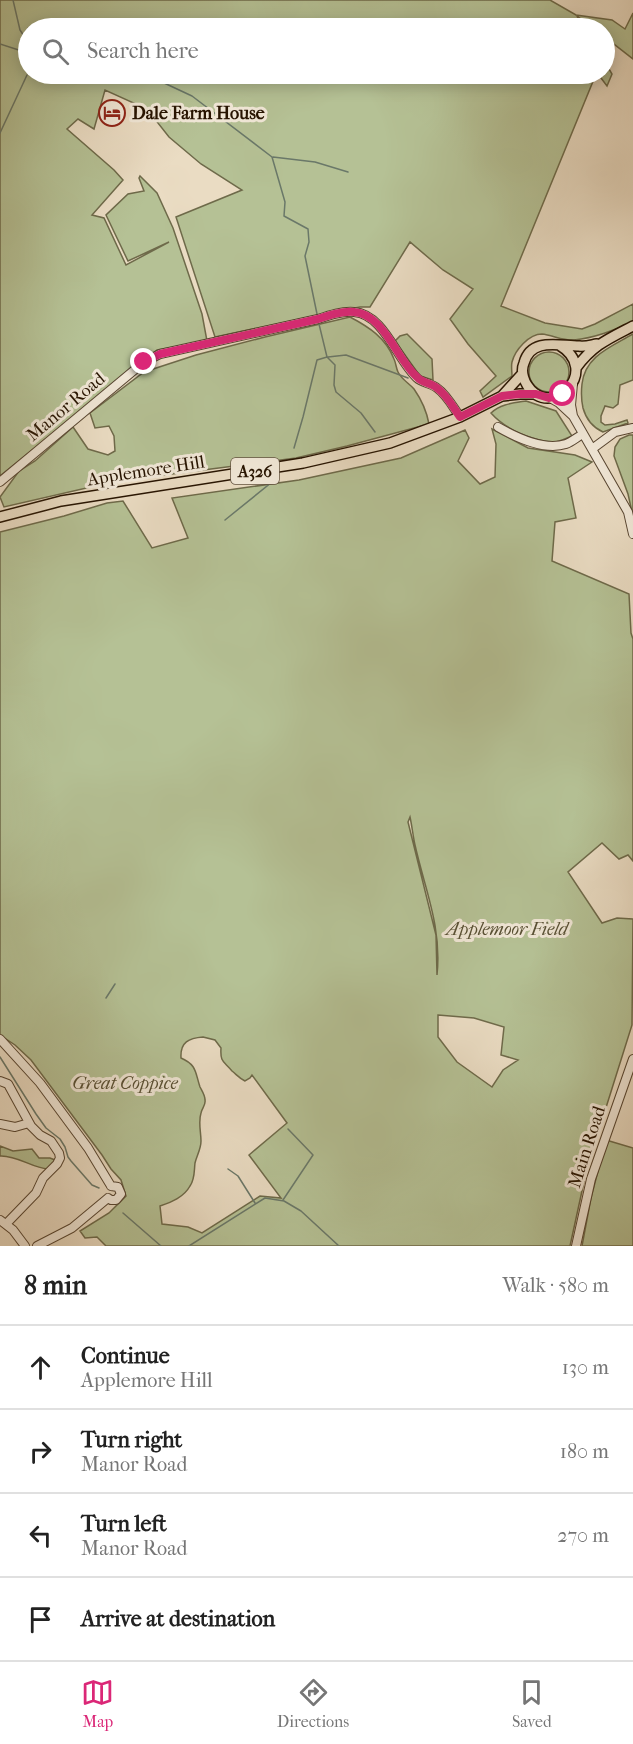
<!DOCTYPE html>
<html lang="en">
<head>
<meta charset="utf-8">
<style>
  :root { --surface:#fff; --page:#f2f2f2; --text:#222; --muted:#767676; --line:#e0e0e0; --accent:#db2777 }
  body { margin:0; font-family:"IM FELL French Canon",serif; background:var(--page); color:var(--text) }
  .stop { position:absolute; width:18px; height:18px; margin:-14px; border:4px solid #db2777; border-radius:50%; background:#fff }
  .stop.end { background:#db2777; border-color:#fff; box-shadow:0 2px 6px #0008 }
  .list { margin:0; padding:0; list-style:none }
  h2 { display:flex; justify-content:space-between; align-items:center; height:78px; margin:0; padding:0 24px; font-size:26px }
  h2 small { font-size:20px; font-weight:400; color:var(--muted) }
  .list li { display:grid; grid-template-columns:39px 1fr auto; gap:18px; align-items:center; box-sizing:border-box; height:84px; padding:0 24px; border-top:2px solid var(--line) }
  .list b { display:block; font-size:22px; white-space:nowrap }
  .list p { margin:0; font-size:20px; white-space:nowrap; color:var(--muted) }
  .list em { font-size:20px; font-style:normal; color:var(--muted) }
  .icon { flex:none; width:33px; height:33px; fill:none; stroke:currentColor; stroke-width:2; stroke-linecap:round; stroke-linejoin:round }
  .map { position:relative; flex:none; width:633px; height:1246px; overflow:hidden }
  .search { position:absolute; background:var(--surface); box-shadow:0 3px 15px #0003; left:18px; right:18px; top:18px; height:66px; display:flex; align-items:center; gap:15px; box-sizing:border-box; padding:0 21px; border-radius:33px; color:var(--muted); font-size:22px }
  .sheet { height:414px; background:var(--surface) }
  nav { display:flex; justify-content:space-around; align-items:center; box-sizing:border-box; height:84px; border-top:2px solid var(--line); background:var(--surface); font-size:16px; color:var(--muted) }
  nav a { display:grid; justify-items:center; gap:3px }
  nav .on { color:var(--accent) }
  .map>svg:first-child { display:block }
  .green { fill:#b5c195; stroke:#6e6a4a; stroke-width:1.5; fill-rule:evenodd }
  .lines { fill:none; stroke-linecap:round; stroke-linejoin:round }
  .stream { stroke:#6a7869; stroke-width:1.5 }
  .minor-casing { stroke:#574531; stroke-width:10 }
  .major-casing { stroke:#261300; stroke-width:12 }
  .minor { stroke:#f1e8d8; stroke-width:8 }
  .major { stroke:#eadcc3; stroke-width:9 }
  .route { stroke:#db2777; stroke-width:8 }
  .labels { text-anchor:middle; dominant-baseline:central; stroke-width:6; stroke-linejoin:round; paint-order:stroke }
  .shield { fill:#f1e8d8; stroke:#635341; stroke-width:1.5 }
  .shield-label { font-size:16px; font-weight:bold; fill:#261300 }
  .poi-label { font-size:18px; font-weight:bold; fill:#261300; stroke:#f1e8d8; text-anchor:start }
  .street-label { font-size:18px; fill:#261300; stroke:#f1e8d8 }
  .park-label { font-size:18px; font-style:italic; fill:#585034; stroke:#f1e8d8 }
</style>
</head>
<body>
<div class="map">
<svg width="633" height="1246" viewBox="0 0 633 1246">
  <rect width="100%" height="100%" fill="#eadcc3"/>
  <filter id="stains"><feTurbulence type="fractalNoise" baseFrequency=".00333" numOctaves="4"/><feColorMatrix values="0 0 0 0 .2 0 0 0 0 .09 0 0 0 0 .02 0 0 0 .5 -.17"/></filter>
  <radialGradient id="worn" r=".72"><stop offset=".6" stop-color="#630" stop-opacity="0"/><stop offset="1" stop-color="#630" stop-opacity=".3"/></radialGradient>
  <path class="green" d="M0 0H550L576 15 612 20 625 29 633 13V59L605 37 604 28H593L577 16 582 28H28V74H604L605 62 612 74 607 86 598 74 594 79 501 306 545 323 582 329 595 324 633 304V322C614 330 595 338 574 340 564 341 552 335 542 334 529 334 515 350 512 362 511 366 512 372 512 376L483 397 480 391 496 376 468 344 450 319 473 289 443 270 410 242 370 307H360L328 313 215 337 176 217 242 190 201 164 169 137 147 109 105 90 94 129 78 119 67 129 114 170 123 180 92 215 104 218 126 265 169 242 128 261 106 215 128 194 144 191 139 178 140 176 157 193 173 228 202 314 207 341 157 350 0 476Z
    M350 317C369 327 386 338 394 359 396 363 396 368 398 372 402 380 409 383 414 389 421 399 427 413 429 424L347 446 296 458 117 481 4 507 0 497 19 471 35 461 73 427 88 449 108 455 115 451 114 436 109 426 95 428 90 413 144 372 196 355 265 337Z
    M407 334 432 359 433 380 420 376 395 341 400 336Z
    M633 334V380L620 385 618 404 613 408 605 406 601 416V422L605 425 615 424 627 420 628 423 603 432C592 427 586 419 583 408 581 399 581 393 582 384 585 356 611 347 633 334Z
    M529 372a20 20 0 1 1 40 0a20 20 0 1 1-40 0Z
    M526 401 556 411 572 436C566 438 560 442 554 442 532 441 505 429 491 413 500 404 513 403 526 401Z
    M492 429 528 448 575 455 592 462 568 478 576 518 555 522 552 561 629 594 631 633 633 639V861L628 855 619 859 602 843 568 872 602 923 617 918 633 919 632 1025 587 1168 570 1246H106L97 1237 85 1238 80 1231 109 1213 126 1196 121 1180 111 1169 102 1155 31 1060 15 1045 0 1035V532L64 516 107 503 123 501 152 548 188 538 172 498 299 480 401 458 465 430 469 438 458 461 480 484 495 477 496 444ZM410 817C412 826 413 836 415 845 425 890 442 927 437 975L436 935 408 822ZM438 1015 474 1018 504 1027 501 1055 518 1060 503 1070 492 1087 457 1062 438 1037ZM203 1037 215 1040 221 1048C220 1063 224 1061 232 1071 237 1075 239 1078 245 1081L250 1078 252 1075 287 1123 249 1155 281 1198 260 1196 202 1233 188 1227 162 1224 160 1206C172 1202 184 1197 190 1186 195 1179 194 1171 195 1163 197 1155 201 1149 201 1141 201 1132 198 1122 201 1113 202 1108 206 1105 205 1100 205 1095 202 1091 200 1087 195 1072 197 1065 181 1058 180 1042 189 1038 203 1037Z
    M629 435H633V512H632L628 494 614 456 615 447 620 439Z
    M606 1140 633 1148V1246H582L591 1198Z
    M0 1146 13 1151 32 1149 39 1158H50L55 1160 53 1165 48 1169C32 1168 17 1155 0 1156Z"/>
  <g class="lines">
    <path class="stream" d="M13 0 20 30 26 39 28 53
      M0 44 28 53
      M138 74 147 75 192 96 272 157 285 202 284 216 308 229 309 242 305 256 317 314
      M0 133 27 75
      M273 157 315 162 348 172
      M327 357 335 365 334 385 336 392 361 413 375 432
      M328 357 346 355 408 378
      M294 448 303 417 317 360 327 357 319 324
      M225 520 277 478
      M106 998 115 984
      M0 1057 36 1114 46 1128 60 1139 65 1147 68 1157 71 1161 92 1185 99 1188
      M228 1169 238 1176 255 1203
      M283 1200 313 1155 288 1129
      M123 1213 161 1246
      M189 1246 265 1198 284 1201 301 1211 339 1246"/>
    <defs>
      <path id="minor" d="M573 384 571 405 573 416 628 512 633 534
        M550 398 559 403 573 416
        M498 427C517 438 544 451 566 444 572 442 577 437 583 434
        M592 449 615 432 633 428
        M0 482 144 362 160 354 318 319C330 315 342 311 354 312 384 314 397 360 417 378 422 383 431 383 437 388 447 395 453 407 460 417
        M0 1039 40 1083 88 1148 111 1186
        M0 1081 8 1084 31 1126 40 1135 51 1141 59 1153 60 1158 57 1164 43 1178 36 1193 6 1224
        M0 1124 15 1127 29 1123
        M108 1198 111 1200H116L121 1194 118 1187 111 1186
        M0 1220 13 1230 25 1246
        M37 1246 72 1228 108 1198
        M576 1246 591 1179 633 1059"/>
      <path id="major" d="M559 345C603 371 550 422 527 385 523 378 521 370 524 363 531 337 559 346 579 346 585 347 591 345 597 344
        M576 368C593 345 608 339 633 326
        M502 396 522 374
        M0 517 61 501 303 463 390 443 460 417 502 396 520 394H536"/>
    </defs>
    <use href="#minor" class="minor-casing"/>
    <use href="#major" class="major-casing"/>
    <use href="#minor" class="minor"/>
    <use href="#major" class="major"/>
  </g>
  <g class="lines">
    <path class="route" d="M144 362 160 354 318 319C330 315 342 311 354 312 384 314 397 360 417 377 422 383 431 383 437 388 447 395 453 407 460 417L502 396 520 394H536L549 398 563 394"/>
  </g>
  <defs>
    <symbol id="hotel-ring" viewBox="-11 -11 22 22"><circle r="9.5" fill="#f1e8d8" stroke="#8f2418" stroke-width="1.5"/><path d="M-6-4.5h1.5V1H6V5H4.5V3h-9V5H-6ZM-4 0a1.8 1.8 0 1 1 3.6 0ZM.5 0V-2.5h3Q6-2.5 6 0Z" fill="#8f2418"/></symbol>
  </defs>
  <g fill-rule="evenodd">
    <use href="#hotel-ring" x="97" y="98" width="30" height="30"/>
  </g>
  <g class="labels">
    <rect class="shield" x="231" y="458" width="48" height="26" rx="4.5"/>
    <g class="shield-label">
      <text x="255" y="471">A326</text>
    </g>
    <g class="poi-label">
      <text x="132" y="113">Dale Farm House</text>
    </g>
    <g class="street-label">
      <text transform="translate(66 407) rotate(-40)">Manor Road</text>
      <text transform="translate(146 471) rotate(-9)">Applemore Hill</text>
      <text transform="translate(587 1147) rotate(-72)">Main Road</text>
    </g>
    <g class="park-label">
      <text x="507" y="929">Applemoor Field</text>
      <text x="125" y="1083">Great Coppice</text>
    </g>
  </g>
  <rect width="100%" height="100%" filter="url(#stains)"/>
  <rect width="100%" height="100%" fill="url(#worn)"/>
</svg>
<div class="stop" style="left:563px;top:394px"></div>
<div class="stop end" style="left:144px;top:362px"></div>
<div class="search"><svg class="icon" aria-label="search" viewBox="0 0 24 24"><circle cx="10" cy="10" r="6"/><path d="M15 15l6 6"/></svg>Search here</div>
</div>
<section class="sheet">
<h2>8 min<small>Walk · 580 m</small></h2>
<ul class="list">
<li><svg class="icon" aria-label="ahead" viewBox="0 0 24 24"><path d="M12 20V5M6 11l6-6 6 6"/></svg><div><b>Continue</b><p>Applemore Hill</p></div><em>130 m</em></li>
<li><svg class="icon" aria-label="right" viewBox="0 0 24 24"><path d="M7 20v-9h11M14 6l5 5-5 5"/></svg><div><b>Turn right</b><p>Manor Road</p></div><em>180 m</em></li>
<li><svg class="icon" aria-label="left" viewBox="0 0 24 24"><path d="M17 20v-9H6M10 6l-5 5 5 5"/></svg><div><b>Turn left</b><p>Manor Road</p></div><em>270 m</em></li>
<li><svg class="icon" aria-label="arrive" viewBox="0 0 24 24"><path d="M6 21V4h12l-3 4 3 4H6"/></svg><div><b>Arrive at destination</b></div></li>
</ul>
</section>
<nav>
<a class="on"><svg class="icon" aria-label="map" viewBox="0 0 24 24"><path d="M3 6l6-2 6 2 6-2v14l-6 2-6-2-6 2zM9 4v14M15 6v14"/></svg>Map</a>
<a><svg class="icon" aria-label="directions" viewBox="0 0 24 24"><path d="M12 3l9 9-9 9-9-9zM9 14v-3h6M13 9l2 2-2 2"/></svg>Directions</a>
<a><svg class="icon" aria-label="saved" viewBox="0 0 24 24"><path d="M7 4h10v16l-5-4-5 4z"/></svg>Saved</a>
</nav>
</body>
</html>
